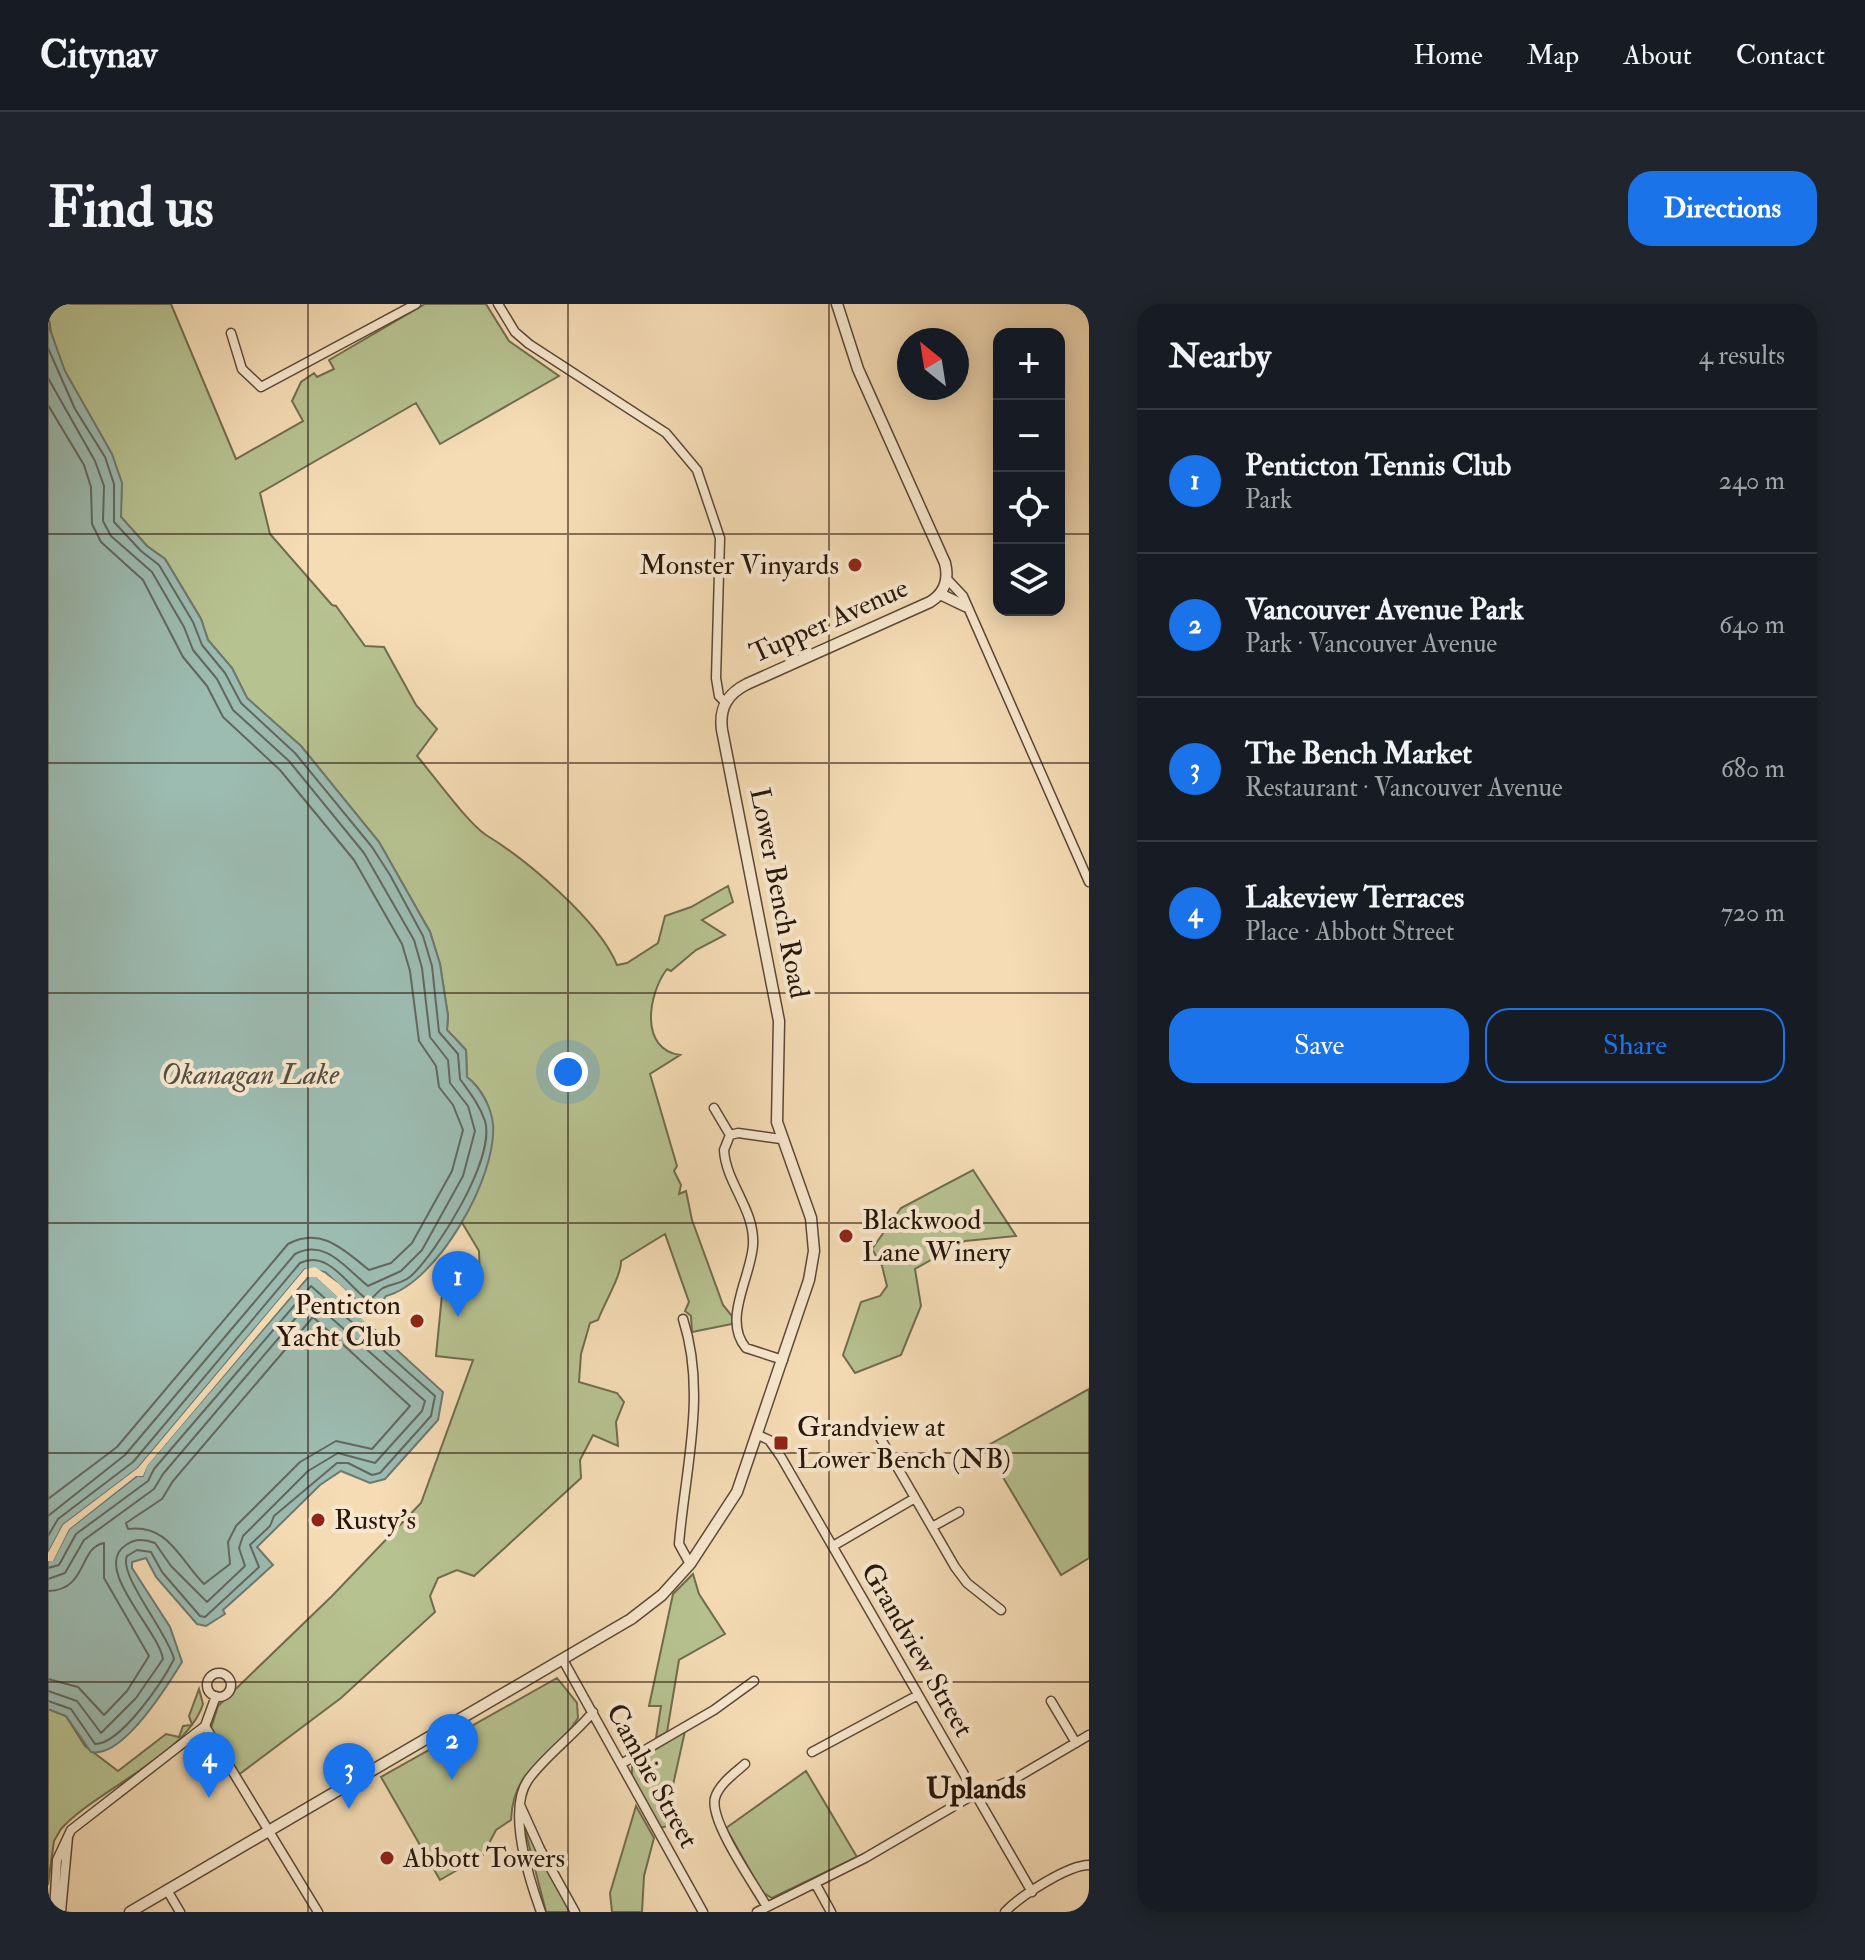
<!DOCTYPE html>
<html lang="en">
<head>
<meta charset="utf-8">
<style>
  :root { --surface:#171b24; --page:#20242c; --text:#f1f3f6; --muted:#9ea1a6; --line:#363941; --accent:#1a73e8 }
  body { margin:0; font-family:"IM FELL Double Pica",serif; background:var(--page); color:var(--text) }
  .controls { position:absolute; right:24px; top:24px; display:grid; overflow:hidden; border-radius:16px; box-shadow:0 4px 20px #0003 }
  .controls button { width:72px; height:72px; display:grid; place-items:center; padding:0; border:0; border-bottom:2px solid var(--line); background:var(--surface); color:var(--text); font:40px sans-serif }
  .compass { position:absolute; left:849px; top:24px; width:72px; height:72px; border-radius:50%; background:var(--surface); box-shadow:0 4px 20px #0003; rotate:330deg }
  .you { position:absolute; left:520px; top:768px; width:28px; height:28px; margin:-20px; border:6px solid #fff; border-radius:50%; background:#1a73e8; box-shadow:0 0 0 12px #1a73e833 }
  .badge { display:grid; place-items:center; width:52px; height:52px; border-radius:50%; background:var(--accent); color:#fff; font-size:26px; font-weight:700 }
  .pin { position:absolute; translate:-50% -66px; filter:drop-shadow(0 2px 4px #0008) }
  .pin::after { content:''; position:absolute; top:42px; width:28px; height:24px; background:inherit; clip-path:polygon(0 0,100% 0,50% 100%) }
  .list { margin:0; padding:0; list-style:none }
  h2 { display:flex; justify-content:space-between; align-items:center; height:104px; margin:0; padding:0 32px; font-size:34px }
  h2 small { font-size:26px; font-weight:400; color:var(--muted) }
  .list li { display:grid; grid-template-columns:52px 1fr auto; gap:24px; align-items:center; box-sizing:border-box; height:144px; padding:0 32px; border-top:2px solid var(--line) }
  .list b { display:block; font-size:30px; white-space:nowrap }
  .list p { margin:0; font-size:26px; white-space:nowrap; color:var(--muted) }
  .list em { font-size:26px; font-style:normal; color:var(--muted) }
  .actions { display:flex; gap:16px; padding:24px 32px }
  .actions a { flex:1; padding:18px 0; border:2px solid var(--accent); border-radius:24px; text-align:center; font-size:28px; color:var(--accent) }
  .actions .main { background:var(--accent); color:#fff }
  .icon { flex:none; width:44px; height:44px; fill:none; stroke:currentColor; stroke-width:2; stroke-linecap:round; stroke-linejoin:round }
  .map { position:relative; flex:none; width:1041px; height:1608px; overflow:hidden; border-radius:24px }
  header { display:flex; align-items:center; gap:48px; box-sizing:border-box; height:112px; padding:0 40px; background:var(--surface); border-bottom:2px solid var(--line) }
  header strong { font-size:38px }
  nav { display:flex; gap:44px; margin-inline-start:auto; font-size:28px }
  .intro { display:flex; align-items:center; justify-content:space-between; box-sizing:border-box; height:192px; padding:0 48px }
  h1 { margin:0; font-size:56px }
  .button { padding:20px 36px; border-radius:24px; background:var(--accent); color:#fff; font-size:28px; font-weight:700 }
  main { display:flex; gap:48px; padding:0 48px }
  aside { flex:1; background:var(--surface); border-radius:24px; box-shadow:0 4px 20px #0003 }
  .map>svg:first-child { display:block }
  .green { fill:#b7c291; stroke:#706c4e; stroke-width:2 }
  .water { fill:#9cbbb1; stroke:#6e796f; stroke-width:2 }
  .pier { fill:#f5dcb5 }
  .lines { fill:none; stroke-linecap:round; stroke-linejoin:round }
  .shore { stroke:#62685e; stroke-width:2 }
  .minor-casing { stroke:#5b4836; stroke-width:11 }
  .tertiary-casing { stroke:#5b4836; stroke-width:13 }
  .minor { stroke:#f8e8cf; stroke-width:8 }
  .tertiary { stroke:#f8e8cf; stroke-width:10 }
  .grid { fill:none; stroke:#28160b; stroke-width:2; stroke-opacity:0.55 }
  .poi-dot { fill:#8f2418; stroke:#f8e8cf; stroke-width:3 }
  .labels { text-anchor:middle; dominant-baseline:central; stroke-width:8; stroke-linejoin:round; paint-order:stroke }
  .poi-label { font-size:28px; fill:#28160b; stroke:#f8e8cf; text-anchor:start }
  .street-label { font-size:28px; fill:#28160b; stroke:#f8e8cf }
  .water-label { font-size:30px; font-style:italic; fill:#515045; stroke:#f8e8cf }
  .neighbourhood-label { font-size:30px; font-weight:bold; fill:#28160b; stroke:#f8e8cf }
</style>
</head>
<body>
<header>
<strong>Citynav</strong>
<nav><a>Home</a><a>Map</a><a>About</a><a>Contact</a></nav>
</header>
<div class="intro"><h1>Find us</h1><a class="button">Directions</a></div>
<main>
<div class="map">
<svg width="1041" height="1608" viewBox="0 0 1041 1608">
  <rect width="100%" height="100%" fill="#f5dcb5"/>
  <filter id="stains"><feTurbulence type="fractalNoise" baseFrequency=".0025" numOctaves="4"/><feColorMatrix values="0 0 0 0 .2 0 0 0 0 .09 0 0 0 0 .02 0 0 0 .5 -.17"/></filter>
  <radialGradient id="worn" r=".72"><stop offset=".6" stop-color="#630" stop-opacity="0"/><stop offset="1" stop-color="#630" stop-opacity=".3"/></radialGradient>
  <path class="green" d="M0 0H123L188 155 255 117 244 97 253 78 266 69 269 73 286 65 281 56 377 0H438L461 37 511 72 392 140 368 99 212 189 222 230 284 301 288 302 317 342 336 343 368 401 389 425 369 452C386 472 419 518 438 531 476 554 551 616 569 661L579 659 610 639 617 612 643 603 680 582 685 598 654 616 677 631 648 646 623 667 619 665C600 690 591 745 632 751L602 770 629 862 626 867 633 881 631 890 638 887 644 916 675 1001 684 1012V1020L644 1028 643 1012 637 1007 641 998 617 930 573 957C574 970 556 1000 550 1016L542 1019 533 1050 531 1078 569 1089 576 1098 568 1118 570 1142 545 1131 532 1156 533 1174 426 1272 409 1266 390 1274 382 1292 387 1308 293 1394 189 1472 163 1424 170 1402 284 1292 373 1199 425 1056 388 1052 396 970 432 973 431 947 413 917C435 872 467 812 419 773L418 746 399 726 400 712 392 660 382 628 331 538 253 442 199 394 184 364 160 336 153 315 117 255 99 242 73 213C71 202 76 187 72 176 51 117 0 66 0 0Z
    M925 866 968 932 917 937 867 965 873 1002 853 1051 807 1069 795 1051 813 998 832 992 839 982 834 962 824 945 853 904Z
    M1041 1085V1254L1013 1271 937 1143Z
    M645 1270 651 1290 677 1330 631 1356 619 1428 608 1434 613 1402H601L625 1290Z
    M509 1374 529 1399 530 1414C506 1454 465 1461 463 1516L448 1526 435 1551 392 1576 333 1473Z
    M151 1385 155 1400C139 1451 48 1486 13 1525L6 1537 0 1581V1405L18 1412 37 1442 70 1467 118 1430 131 1433 135 1422 144 1421 141 1412Z
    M637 1427 619 1508 621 1522 610 1524 584 1473V1460Z
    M758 1467 809 1553 724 1594 714 1588 678 1524Z
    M588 1502 606 1534 596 1572 594 1608H564L562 1589Z
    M473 1510 524 1608H498Z"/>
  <path class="water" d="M0 20 17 67 64 150 74 179 73 213 99 242 117 255 153 315 160 336 184 364 199 394 253 442 331 538 382 628 392 660 400 712 399 726 418 746 419 773C432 783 444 804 445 821 449 873 389 979 338 992L325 1012 277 968 257 965 90 1164 15 1221 0 1249Z
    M261 972H268L395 1088 390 1116 337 1175 322 1179 293 1167 272 1181 209 1243 225 1261 175 1306 177 1310 158 1322 149 1320 108 1273 98 1254 84 1258V1264L122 1323 134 1358C120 1381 75 1455 43 1448L18 1412 0 1405V1256H5L21 1225 89 1172H95L98 1162Z"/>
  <path class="pier" d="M267 963 290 979 325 1012 323 1015 272 970 322 1017 319 1020 268 973H259L99 1162 95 1172H88L21 1225 5 1257H0V1249L15 1221 90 1164 257 965Z"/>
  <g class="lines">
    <path class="shore" d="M0 44 27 105 57 153 66 180V218L93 247 111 261 145 318 154 341 177 369 193 399 247 449 324 543 342 571 375 632 384 662 391 728 410 750 412 775C422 789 431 800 437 817 448 854 389 948 363 972 354 980 345 979 335 984 330 987 326 993 321 997 301 984 281 945 252 959L85 1158 10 1215 0 1232
      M0 74 47 157 56 182 55 217 63 232 104 268 136 323 145 346 169 375 185 406 241 457 316 549 366 636 374 664 382 733 400 756 402 779 420 802 427 827 415 872 374 946 353 967 320 982C298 965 278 934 247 950L77 1151 0 1212
      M0 101 36 161 43 183 44 220 53 238 95 276 135 353 159 382 175 413 232 466 306 556 354 640 362 667 371 737 388 762 391 783 405 801 415 826 404 867 364 939 343 959 321 966C296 946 273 922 240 940L69 1143 0 1195
      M265 1013 362 1102 324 1145 288 1137 252 1158 188 1222 180 1238 182 1260 156 1280C131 1255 121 1220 80 1225L78 1219 114 1195 125 1177Z
      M0 1264 11 1261 28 1230 100 1177 106 1165 263 982 387 1092 383 1112 332 1169 324 1171 300 1159H289L226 1212 222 1222 202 1241 211 1263 157 1313 152 1312 114 1268 103 1248 89 1246 79 1252C70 1271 120 1329 126 1355 115 1377 73 1440 47 1440L23 1405 0 1397
      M0 1275 17 1269 36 1236 106 1185 115 1170 263 996 377 1097 374 1107 327 1159 290 1149 260 1167 195 1232 191 1244 197 1262 159 1298 123 1262 107 1239C97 1235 87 1234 78 1241 43 1263 110 1325 115 1355L88 1394 53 1429 29 1397 0 1387
      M0 1287C40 1286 30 1244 56 1239V1274L101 1352 79 1387 56 1411 30 1383 0 1375"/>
    <defs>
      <path id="minor" d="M450 0 467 28 481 40 618 129 649 166 672 234 668 374 671 392 677 398
        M183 29 194 65 213 83 368 0
        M899 275 915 292 1041 578
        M666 804 682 831
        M733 835 690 829 682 831 676 846C678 880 707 905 705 941 703 973 674 1016 698 1044L735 1056
        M635 1015C659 1089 637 1165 631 1240L642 1260
        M826 1123 907 1263 919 1279 953 1306
        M710 1131 721 1136 733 1153 984 1588
        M884 1223 911 1208
        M785 1242 867 1194
        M515 1356 655 1608
        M159 1381a12 12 0 1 1 24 0a12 12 0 1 1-24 0Z
        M1003 1397 1028 1439
        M157 1422 270 1608
        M764 1448 870 1391
        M573 1460 666 1406 706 1377
        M697 1460C687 1469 671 1480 667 1494 661 1517 706 1580 719 1603
        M472 1501 492 1545 527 1608
        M767 1579 783 1608
        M119 1586 132 1608
        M6 1608 9 1556 23 1526 157 1422 168 1392
        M13 1608 20 1533
        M493 1608C481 1575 459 1506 480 1476 495 1454 526 1431 545 1408
        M709 1608 817 1554 918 1495 968 1474 1041 1431
        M957 1608C972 1592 1020 1561 1041 1561"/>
      <path id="tertiary" d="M892 290 917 302
        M82 1608 583 1315 614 1291 642 1260 689 1188 761 976 766 947 763 914 729 818 731 717 674 426C671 404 679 390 699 380L882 298C897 289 901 275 897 259L810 65 789 0"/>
    </defs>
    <use href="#minor" class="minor-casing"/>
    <use href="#tertiary" class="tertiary-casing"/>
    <use href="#minor" class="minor"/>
    <use href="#tertiary" class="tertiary"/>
  </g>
  <path class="grid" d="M260 0V1608M520 0V1608M781 0V1608M0 230H951M1011 230H1041M0 459H1041M0 689H1041M0 919H1041M0 1149H1041M0 1378H1041"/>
  <g class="poi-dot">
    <circle cx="807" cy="261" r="8"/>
    <circle cx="798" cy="932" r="8"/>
    <circle cx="369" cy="1017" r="8"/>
    <rect x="725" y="1131" width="16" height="16" rx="4"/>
    <circle cx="270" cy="1216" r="8"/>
    <circle cx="339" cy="1554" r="8"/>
  </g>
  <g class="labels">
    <g class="poi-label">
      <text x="791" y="261" text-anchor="end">Monster Vinyards</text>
      <text x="814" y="916">Blackwood<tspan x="814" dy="32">Lane Winery</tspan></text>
      <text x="353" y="1001" text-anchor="end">Penticton<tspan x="353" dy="32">Yacht Club</tspan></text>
      <text x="749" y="1123">Grandview at<tspan x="749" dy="32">Lower Bench (NB)</tspan></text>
      <text x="286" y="1216">Rusty's</text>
      <text x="355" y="1554">Abbott Towers</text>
    </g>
    <g class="street-label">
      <text transform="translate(781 317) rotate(-24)">Tupper Avenue</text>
      <text transform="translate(731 589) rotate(79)">Lower Bench Road</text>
      <text transform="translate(869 1346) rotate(60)">Grandview Street</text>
      <text transform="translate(604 1472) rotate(61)">Cambie Street</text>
    </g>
    <g class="water-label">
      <text x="202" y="770">Okanagan Lake</text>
    </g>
    <g class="neighbourhood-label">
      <text x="928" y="1484">Uplands</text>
    </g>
  </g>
  <rect width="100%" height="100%" filter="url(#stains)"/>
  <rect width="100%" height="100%" fill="url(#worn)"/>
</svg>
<div class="controls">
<button>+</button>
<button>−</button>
<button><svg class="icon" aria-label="locate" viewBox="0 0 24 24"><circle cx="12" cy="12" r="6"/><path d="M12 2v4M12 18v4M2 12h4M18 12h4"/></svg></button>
<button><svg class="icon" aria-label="layers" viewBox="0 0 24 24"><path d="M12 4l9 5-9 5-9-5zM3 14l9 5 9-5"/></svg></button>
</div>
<svg class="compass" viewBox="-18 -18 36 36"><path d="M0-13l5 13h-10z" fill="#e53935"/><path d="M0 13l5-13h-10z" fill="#9ea1a6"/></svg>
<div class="you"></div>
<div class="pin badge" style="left:410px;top:1013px">1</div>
<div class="pin badge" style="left:404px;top:1476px">2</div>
<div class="pin badge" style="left:301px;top:1505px">3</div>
<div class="pin badge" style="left:161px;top:1494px">4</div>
</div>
<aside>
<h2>Nearby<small>4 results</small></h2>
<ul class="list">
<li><span class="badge">1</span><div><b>Penticton Tennis Club</b><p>Park</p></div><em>240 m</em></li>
<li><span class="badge">2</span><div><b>Vancouver Avenue Park</b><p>Park · Vancouver Avenue</p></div><em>640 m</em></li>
<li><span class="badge">3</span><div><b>The Bench Market</b><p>Restaurant · Vancouver Avenue</p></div><em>680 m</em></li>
<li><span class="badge">4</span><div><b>Lakeview Terraces</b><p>Place · Abbott Street</p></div><em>720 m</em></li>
</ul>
<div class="actions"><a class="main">Save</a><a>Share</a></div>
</aside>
</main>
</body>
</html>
